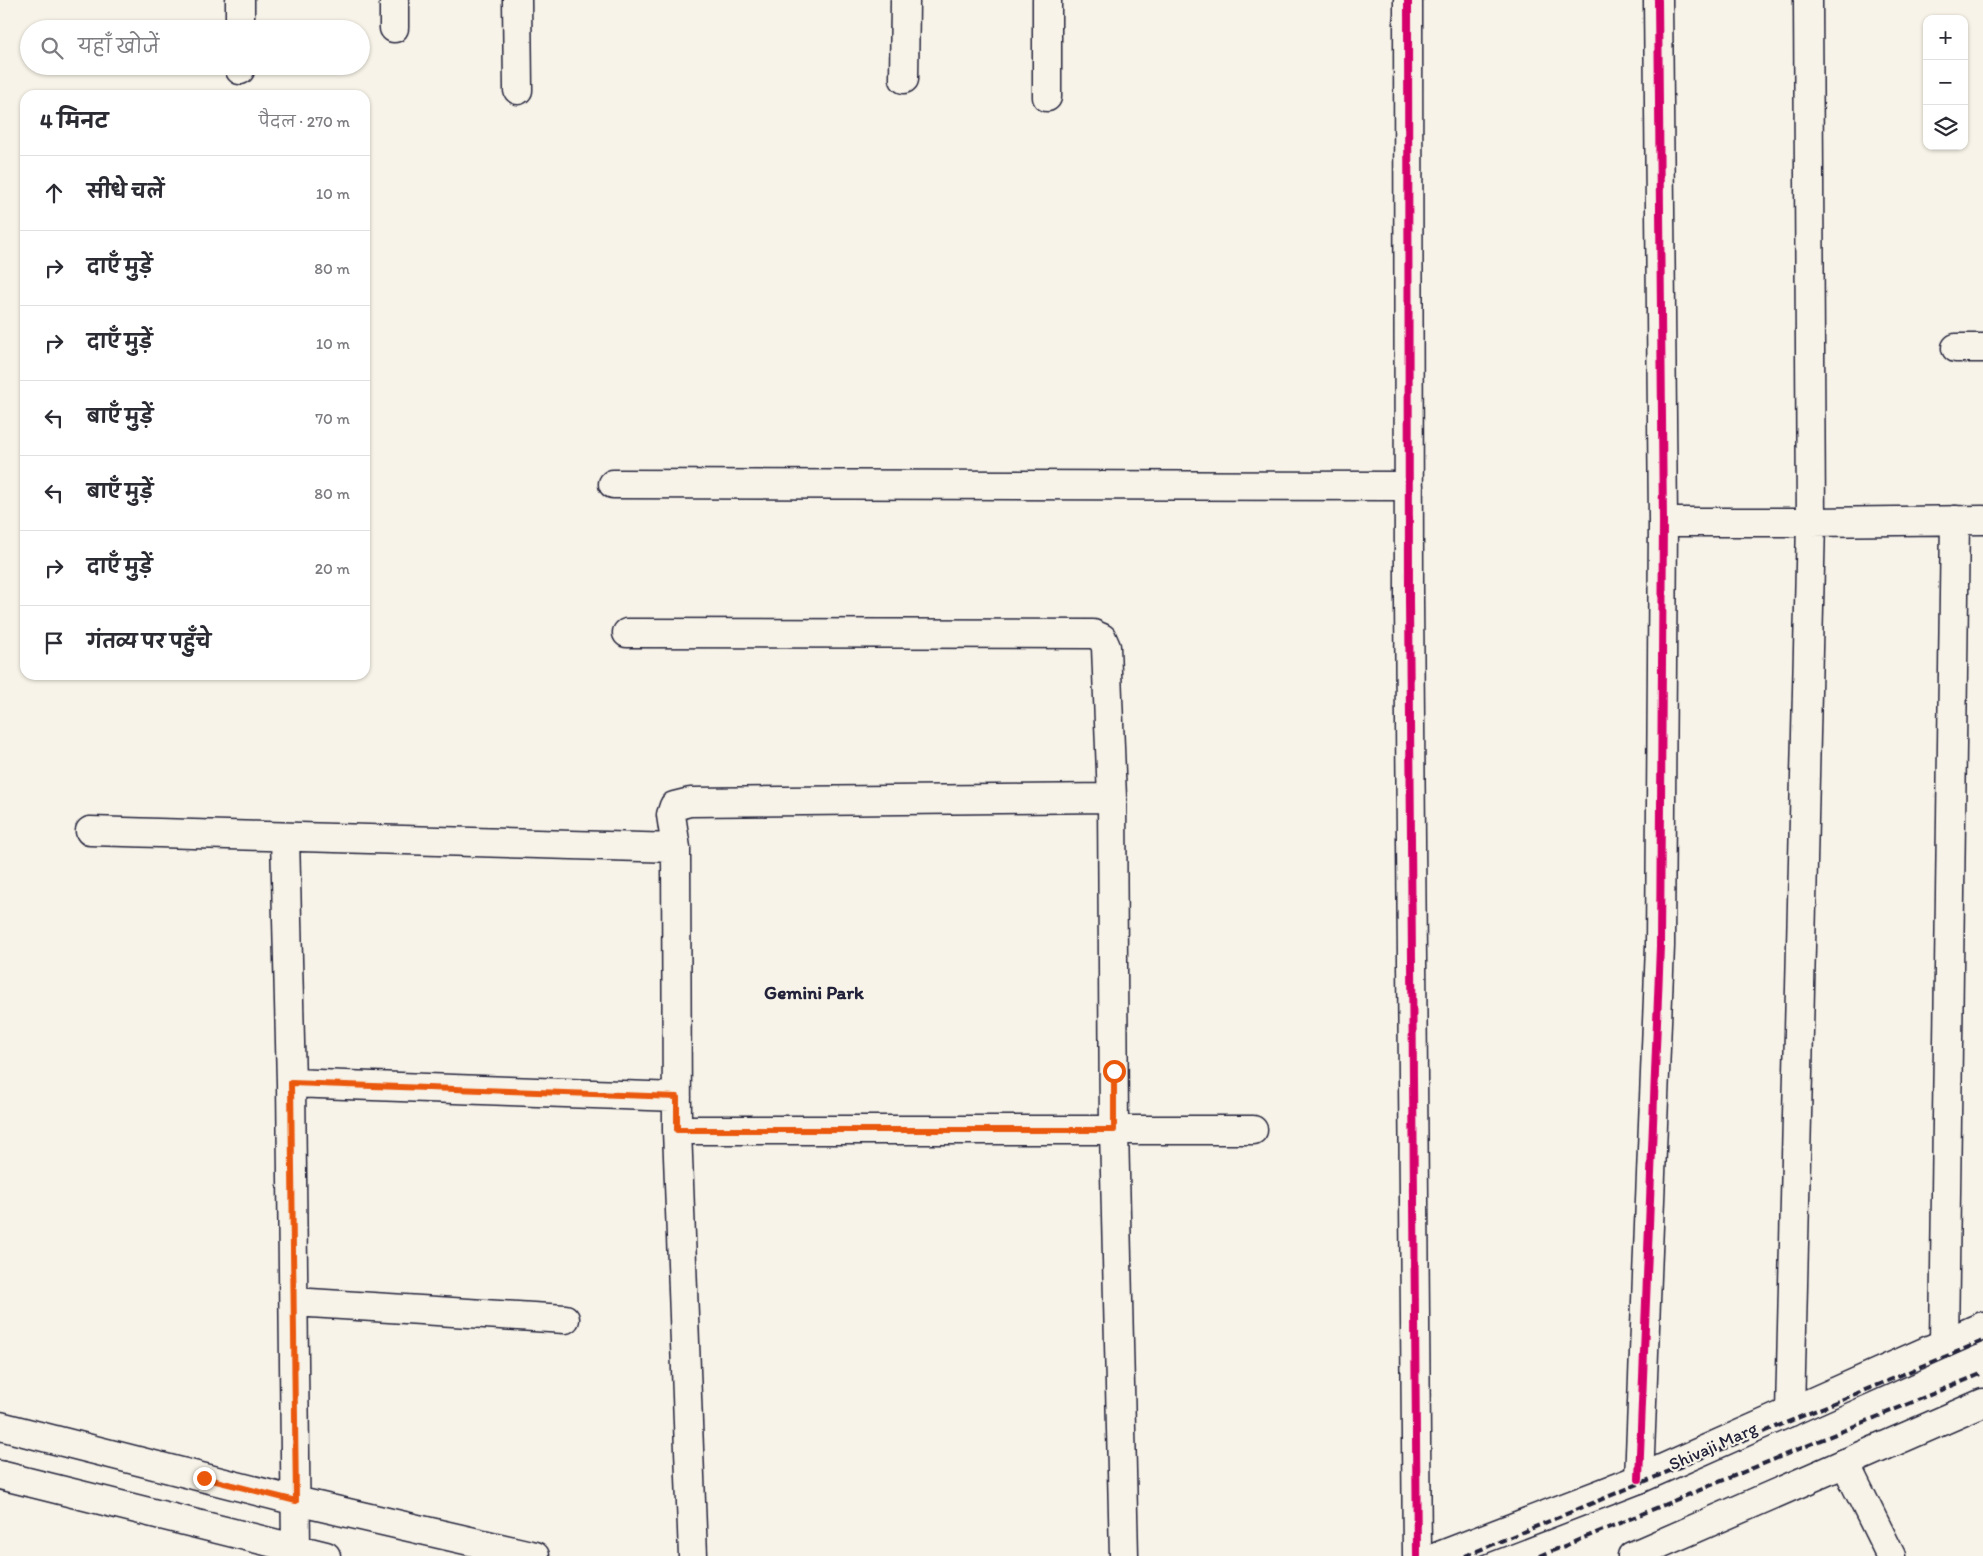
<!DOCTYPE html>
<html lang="hi">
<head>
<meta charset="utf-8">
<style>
  :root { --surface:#fff; --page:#f2f2f3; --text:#2b2b33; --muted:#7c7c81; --line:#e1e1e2 }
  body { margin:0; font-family:Itim,"Playpen Sans Deva",sans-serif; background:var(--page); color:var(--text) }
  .controls { position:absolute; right:15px; top:15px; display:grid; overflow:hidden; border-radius:10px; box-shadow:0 1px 4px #0004 }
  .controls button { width:45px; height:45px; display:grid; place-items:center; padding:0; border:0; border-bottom:1px solid var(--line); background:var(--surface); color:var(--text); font:25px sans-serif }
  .stop { position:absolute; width:15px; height:15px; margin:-11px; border:4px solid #ea580c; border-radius:50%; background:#fff }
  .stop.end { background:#ea580c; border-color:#fff; box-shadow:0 1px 5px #0008 }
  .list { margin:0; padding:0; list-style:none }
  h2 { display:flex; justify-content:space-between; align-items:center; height:65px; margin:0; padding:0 20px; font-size:21px }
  h2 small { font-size:16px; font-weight:400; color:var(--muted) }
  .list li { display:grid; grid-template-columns:32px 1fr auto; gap:15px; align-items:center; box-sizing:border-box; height:75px; padding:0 20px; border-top:1px solid var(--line) }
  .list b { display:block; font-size:19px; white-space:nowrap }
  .list em { font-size:16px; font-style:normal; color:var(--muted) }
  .icon { flex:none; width:28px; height:28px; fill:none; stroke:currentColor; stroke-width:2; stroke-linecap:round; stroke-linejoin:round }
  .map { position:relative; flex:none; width:1983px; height:1556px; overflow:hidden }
  .search { position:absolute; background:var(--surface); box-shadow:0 1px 4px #0004; left:20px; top:20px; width:350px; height:55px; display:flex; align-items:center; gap:12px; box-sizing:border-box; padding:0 18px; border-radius:28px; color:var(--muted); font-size:19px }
  .panel { position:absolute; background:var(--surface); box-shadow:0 1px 4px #0004; left:20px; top:90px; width:350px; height:590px; border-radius:15px }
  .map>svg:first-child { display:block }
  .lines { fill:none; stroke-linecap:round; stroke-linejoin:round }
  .minor-casing { stroke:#22223b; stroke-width:31 }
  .major-casing { stroke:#22223b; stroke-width:31 }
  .minor { stroke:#f7f3e8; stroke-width:28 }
  .major { stroke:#f7f3e8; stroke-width:28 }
  .rail { stroke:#22223b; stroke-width:4; stroke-dasharray:8 4; stroke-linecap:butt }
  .cycleway-casing { stroke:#f7f3e8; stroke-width:11 }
  .cycleway { stroke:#d6006c; stroke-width:8 }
  .route { stroke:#ea580c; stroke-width:6 }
  .labels { text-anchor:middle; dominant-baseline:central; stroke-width:4.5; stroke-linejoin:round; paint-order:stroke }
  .street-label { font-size:18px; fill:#22223b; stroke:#f7f3e8 }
  .neighbourhood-label { font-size:19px; font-weight:bold; fill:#22223b; stroke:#f7f3e8 }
</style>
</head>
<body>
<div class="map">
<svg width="1983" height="1556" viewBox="0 0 1983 1556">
  <rect width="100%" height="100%" fill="#f7f3e8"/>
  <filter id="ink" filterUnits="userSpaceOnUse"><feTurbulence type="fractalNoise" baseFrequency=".02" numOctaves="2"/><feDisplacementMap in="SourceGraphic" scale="10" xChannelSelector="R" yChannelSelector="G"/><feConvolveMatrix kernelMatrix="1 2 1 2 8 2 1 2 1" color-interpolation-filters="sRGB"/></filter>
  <g filter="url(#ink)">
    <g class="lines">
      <defs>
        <path id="minor" d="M517 0 518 90
          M1047 0V97
          M1408 0 1409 601 1417 1556
          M394 28V0
          M240 29V0
          M240 70V66
          M904 79 905 0
          M1956 348H1983
          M613 484 1409 486
          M1663 522H1811L1983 520
          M627 633 1093 634 1102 638 1106 647 1112 798 1114 1130 1124 1556
          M90 831 676 848
          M285 837 291 1083 296 1548
          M291 1083 677 1097
          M677 1130H1253
          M294 1302 565 1319
          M1944 1343 1955 520
          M1790 1412 1811 522 1808 0
          M0 1426 296 1501 535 1556
          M1845 1463 1891 1556
          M0 1475 326 1556
          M1639 1479 1660 946 1663 522 1658 0
          M693 1556 677 1130 676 848 671 815 674 806 690 802 1112 798"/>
        <path id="major" d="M1439 1556 1639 1479 1983 1326
          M1632 1556 1983 1403"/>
      </defs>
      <use href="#minor" class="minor-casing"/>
      <use href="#major" class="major-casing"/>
      <use href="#minor" class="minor"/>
      <use href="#major" class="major"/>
      <path class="rail" d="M1465 1556 1983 1341
        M1540 1556 1983 1373"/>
      <defs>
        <path id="cycleway" d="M1408 0 1409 601 1417 1556
          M1639 1479 1660 946 1663 522 1658 0"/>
      </defs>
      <use href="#cycleway" class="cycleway-casing"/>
      <use href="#cycleway" class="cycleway"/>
    </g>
  </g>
  <g class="lines" filter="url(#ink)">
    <path class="route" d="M204 1478 296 1501 291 1083 677 1097V1130H1114V1071"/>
  </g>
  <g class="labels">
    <g class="street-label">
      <text transform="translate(1713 1446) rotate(-24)">Shivaji Marg</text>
    </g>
    <g class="neighbourhood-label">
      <text x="814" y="992">Gemini Park</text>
    </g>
  </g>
</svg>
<div class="controls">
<button>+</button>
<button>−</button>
<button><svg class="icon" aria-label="layers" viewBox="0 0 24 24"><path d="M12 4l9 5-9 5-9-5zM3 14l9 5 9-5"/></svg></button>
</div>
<div class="stop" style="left:1114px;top:1071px"></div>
<div class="stop end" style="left:204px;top:1478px"></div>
<div class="search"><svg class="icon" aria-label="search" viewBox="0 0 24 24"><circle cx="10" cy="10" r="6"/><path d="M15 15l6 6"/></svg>यहाँ खोजें</div>
<section class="panel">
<h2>4 मिनट<small>पैदल · 270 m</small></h2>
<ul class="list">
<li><svg class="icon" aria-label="ahead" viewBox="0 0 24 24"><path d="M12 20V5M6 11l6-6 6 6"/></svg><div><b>सीधे चलें</b></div><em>10 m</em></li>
<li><svg class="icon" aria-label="right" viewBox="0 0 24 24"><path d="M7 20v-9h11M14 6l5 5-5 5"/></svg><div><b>दाएँ मुड़ें</b></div><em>80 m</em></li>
<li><svg class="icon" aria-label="right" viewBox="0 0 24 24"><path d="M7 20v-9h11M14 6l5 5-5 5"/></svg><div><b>दाएँ मुड़ें</b></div><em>10 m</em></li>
<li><svg class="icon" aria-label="left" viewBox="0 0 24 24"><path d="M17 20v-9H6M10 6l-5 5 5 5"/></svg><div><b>बाएँ मुड़ें</b></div><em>70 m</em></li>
<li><svg class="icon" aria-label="left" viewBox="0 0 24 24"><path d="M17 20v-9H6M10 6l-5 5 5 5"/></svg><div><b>बाएँ मुड़ें</b></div><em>80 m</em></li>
<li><svg class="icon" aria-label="right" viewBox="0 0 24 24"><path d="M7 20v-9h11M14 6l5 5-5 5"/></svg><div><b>दाएँ मुड़ें</b></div><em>20 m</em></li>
<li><svg class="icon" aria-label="arrive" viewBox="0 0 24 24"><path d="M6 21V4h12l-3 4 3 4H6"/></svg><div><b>गंतव्य पर पहुँचे</b></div></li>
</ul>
</section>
</div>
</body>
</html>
